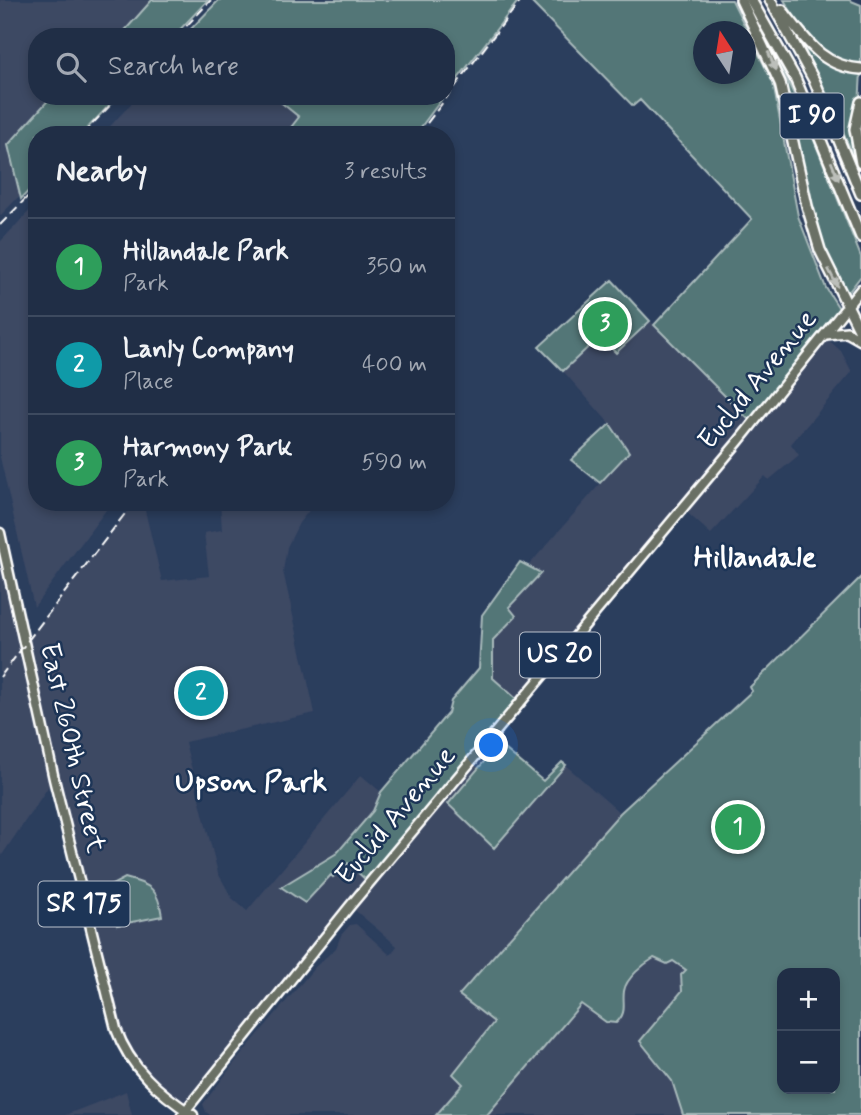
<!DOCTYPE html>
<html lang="en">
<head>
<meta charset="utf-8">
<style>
  :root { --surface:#202e46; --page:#28364d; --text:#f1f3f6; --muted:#a2a8b3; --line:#3d4a5f; --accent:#bca0f2 }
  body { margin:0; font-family:Mynerve,sans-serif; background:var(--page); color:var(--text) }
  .controls { position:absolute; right:21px; bottom:21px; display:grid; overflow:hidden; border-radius:14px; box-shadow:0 4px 10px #0003 }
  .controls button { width:63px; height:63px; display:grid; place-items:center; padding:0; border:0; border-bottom:2px solid var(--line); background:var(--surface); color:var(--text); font:35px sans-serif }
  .compass { position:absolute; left:693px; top:21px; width:63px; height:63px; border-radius:50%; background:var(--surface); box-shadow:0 4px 10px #0003; rotate:348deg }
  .you { position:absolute; left:492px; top:746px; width:24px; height:24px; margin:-18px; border:5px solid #fff; border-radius:50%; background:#1a73e8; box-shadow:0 0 0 10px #1a73e833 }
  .badge { display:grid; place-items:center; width:46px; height:46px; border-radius:50%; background:var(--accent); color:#fff; font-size:23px; font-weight:700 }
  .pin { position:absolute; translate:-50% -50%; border:4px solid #fff; box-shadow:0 2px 7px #0006 }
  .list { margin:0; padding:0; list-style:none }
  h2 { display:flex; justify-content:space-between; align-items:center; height:91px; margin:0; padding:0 28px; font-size:30px }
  h2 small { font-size:23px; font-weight:400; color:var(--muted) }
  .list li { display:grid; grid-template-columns:46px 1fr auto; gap:21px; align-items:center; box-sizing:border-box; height:98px; padding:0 28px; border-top:2px solid var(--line) }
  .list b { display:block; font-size:26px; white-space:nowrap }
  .list p { margin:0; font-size:23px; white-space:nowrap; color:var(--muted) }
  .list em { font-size:23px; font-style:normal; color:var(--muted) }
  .icon { flex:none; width:38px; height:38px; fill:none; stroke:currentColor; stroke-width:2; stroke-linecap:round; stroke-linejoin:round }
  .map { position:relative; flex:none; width:861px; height:1115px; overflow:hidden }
  .search { position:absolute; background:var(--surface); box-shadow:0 4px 10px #0003; left:28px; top:28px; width:427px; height:77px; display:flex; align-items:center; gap:18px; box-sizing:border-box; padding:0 24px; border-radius:28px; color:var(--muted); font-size:26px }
  .panel { position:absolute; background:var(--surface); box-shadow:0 4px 10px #0003; left:28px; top:126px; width:427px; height:385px; border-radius:28px }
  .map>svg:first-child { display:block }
  .built { fill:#3c4864 }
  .green { fill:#537677; stroke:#a9babb; stroke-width:2; fill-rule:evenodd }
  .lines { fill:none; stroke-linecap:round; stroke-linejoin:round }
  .major-casing { stroke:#fff; stroke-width:13 }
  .highway-casing { stroke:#fff; stroke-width:14 }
  .major { stroke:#6b7065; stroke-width:8 }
  .highway { stroke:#6b7065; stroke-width:9 }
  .rail { stroke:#fff; stroke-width:2; stroke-dasharray:10 5; stroke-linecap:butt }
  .oneway { fill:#bcbfba }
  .labels { text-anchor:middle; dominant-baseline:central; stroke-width:5; stroke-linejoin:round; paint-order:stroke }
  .shield { fill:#1d3557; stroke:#bbc2cd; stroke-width:2 }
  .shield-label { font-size:26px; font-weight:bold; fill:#fff }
  .street-label { font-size:28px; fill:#fff; stroke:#1d3557 }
  .neighbourhood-label { font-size:30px; font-weight:bold; fill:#fff; stroke:#1d3557 }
</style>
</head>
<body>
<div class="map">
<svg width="861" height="1115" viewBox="0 0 861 1115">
  <rect width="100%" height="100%" fill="#2b3e5d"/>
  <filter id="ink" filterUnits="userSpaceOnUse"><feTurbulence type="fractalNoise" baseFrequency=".0143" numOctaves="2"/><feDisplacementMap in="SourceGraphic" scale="14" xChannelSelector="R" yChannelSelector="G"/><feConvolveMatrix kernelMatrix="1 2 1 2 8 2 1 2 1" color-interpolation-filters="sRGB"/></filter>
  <g filter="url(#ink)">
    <path class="built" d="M0 0H207L172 37H37V96H115L37 135V178L0 216Z
      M138 96H415L386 135H102Z
      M37 203V502H112L34 607 0 457V242Z
      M650 321 753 424 824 336 841 351 852 372 791 444 799 455 769 480 765 476 711 534 683 509 520 702 493 678V640L516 616 509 608 541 573 529 565 628 452 610 424 563 371 599 336 616 353Z
      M134 502H143L162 581 209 576 204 533 222 530 220 502H316L299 523 287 547 283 571 315 713 185 742 218 873 232 898 247 911 361 775 381 792 373 811 337 853 491 737 543 781 562 762 620 813 459 994 494 1022 454 1074 463 1083 436 1115H210L206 1112 203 1104 235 1062 315 967 336 948 341 935 350 925 356 924 390 955 397 946 350 906 185 1110 150 1082 123 1049 53 780 0 858V532L25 644Z
      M654 958 666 964 673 961 680 964 687 970 682 991 641 1041 672 1081 683 1115H487L581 1003Z
      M126 1091 132 1115H65L124 1092Z"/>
    <path class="green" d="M152 0H208L173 37H119Z
      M219 0H519L446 94V37H196L189 31Z
      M532 0H732L773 83 798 216 826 288 842 313 753 424 654 325 752 219 640 100 633 106 531 2ZM704 32H746V74H704Z
      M784 0H849L861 5V66C817 58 806 35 784 0Z
      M766 37 803 113 861 257V276L847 294 819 237 785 90Z
      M804 48 831 66 861 71 856 161Z
      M52 96H118L81 135H37V182L21 199 8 145Z
      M273 96H444L415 135H285L299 117Z
      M612 280 650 321 616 353 599 337 563 371 539 347Z
      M610 424 629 452 600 483 571 460Z
      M520 562 541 573 509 607 516 616 493 640V678L520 702 369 883 348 863 333 877 331 875 305 903 281 887 337 853 373 811 381 792 448 713 451 701 479 668 482 615Z
      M861 577V1115H683L672 1081 640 1041 682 991 681 975 686 970 673 961 667 964 654 958C644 964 626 978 624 991 622 1004 628 1012 616 1023L606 1022 581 1004 487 1115H436L463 1084 453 1074 494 1022 459 995 620 813 752 691 750 687ZM782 973H835V1089H782Z
      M499 744 543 781 562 762 566 765 494 848 448 804Z
      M125 878C151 885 158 888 162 916L117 925 108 887Z"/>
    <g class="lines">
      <defs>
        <path id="major" d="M0 533 54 779 116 1029C130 1068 159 1093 193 1115
          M182 1115 350 906 738 442 861 289"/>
        <path id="highway" d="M741 0 780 83 807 206 820 250 861 333
          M751 0 795 78 861 237
          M770 0 815 82 861 194
          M782 10C805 38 821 67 861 69
          M861 102 855 129 861 163
          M826 334 847 332 861 340"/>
      </defs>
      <use href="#major" class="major-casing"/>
      <use href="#highway" class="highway-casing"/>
      <use href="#major" class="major"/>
      <use href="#highway" class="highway"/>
      <path class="rail" d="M176 37 211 0
        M82 135 119 96
        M418 135 521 0
        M0 225 37 187
        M0 677 134 502"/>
    </g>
    <defs><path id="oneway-solid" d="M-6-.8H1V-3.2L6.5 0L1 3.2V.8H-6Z" transform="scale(1.75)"/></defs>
    <g class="oneway">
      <use href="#oneway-solid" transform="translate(772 61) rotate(67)"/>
      <use href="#oneway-solid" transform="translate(835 171) rotate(68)"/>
      <use href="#oneway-solid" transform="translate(833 278) rotate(63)"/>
    </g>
  </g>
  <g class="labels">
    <g class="shield">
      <rect x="780.5" y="93.5" width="63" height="45" rx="5"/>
      <rect x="520" y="632.5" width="80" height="45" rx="5"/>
      <rect x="38.5" y="881.5" width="91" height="45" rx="5"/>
    </g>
    <g class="shield-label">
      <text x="812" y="116">I 90</text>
      <text x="560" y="655">US 20</text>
      <text x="84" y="904">SR 175</text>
    </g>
    <g class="street-label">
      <text transform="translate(758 380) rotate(-51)">Euclid Avenue</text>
      <text transform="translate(72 748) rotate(77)">East 260th Street</text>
      <text transform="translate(396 816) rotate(-50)">Euclid Avenue</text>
    </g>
    <g class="neighbourhood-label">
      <text x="755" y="557">Hillandale</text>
      <text x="251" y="782">Upson Park</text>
    </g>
  </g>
</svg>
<div class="controls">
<button>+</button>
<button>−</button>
</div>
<svg class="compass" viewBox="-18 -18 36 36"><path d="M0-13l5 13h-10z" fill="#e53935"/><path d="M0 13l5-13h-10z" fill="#a2a8b3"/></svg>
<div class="you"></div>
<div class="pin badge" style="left:738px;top:827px;background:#2e9e5b">1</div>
<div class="pin badge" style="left:201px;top:693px;background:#0f9aa8">2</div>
<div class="pin badge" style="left:605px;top:324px;background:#2e9e5b">3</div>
<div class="search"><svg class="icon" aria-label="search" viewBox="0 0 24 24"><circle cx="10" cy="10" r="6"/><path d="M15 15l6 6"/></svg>Search here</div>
<section class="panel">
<h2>Nearby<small>3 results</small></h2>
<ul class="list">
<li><span class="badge" style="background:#2e9e5b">1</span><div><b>Hillandale Park</b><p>Park</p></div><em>350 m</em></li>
<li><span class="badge" style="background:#0f9aa8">2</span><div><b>Lanly Company</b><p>Place</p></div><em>400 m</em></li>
<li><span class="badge" style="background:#2e9e5b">3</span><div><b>Harmony Park</b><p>Park</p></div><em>590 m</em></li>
</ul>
</section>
</div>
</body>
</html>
